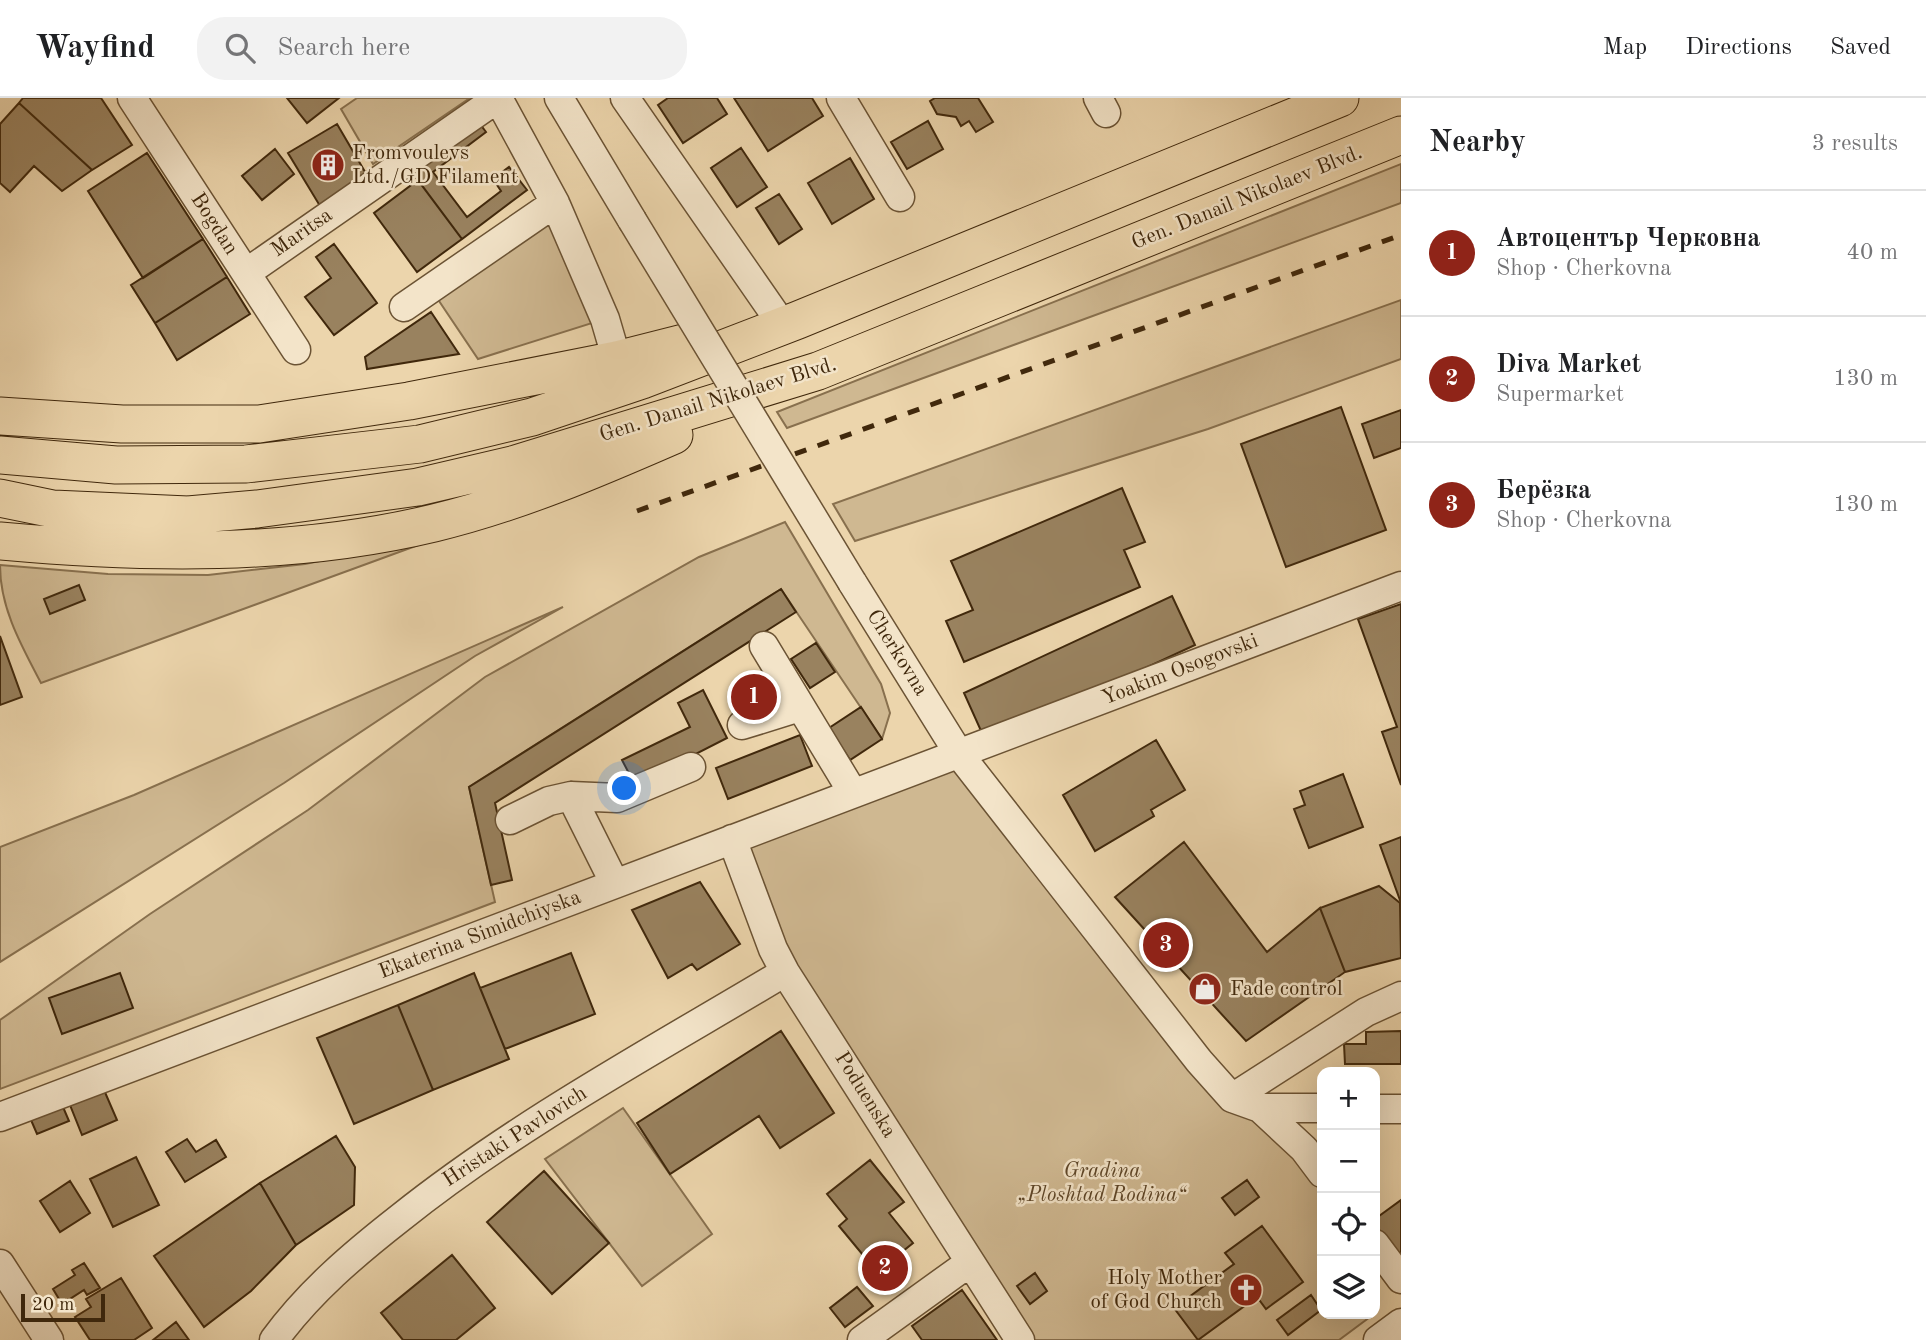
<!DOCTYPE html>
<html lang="en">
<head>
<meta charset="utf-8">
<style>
  :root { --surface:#fff; --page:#f2f2f2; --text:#202124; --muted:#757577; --line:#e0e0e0; --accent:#8f2418 }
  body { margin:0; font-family:"Old Standard TT",serif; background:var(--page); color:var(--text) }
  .controls { position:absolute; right:21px; bottom:21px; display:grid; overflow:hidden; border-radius:14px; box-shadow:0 7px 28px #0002 }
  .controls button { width:63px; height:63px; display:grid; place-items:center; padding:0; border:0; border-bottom:2px solid var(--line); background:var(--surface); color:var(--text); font:35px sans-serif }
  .scale { position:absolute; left:21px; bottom:18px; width:84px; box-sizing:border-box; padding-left:7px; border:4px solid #40280c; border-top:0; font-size:19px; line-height:24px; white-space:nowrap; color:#40280c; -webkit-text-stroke:5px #f3e4c9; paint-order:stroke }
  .you { position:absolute; left:625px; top:691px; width:24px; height:24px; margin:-18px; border:5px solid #fff; border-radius:50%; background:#1a73e8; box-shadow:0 0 0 10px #1a73e833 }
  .badge { display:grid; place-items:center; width:46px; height:46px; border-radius:50%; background:var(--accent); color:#fff; font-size:23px; font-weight:700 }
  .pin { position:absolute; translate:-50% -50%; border:4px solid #fff; box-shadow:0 2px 7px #0006 }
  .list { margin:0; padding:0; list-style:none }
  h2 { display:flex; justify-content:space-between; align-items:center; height:91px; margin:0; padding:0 28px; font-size:30px }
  h2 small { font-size:23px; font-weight:400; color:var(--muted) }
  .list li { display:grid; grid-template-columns:46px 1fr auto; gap:21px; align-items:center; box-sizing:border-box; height:126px; padding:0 28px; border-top:2px solid var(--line) }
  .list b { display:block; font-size:26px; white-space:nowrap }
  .list p { margin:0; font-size:23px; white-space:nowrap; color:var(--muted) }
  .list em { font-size:23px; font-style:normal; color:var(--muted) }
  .icon { flex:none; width:38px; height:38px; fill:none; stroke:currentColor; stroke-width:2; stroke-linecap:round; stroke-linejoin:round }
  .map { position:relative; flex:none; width:1401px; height:1242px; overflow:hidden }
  header { display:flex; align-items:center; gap:42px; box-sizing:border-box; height:98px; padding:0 35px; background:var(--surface); border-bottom:2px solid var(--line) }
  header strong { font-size:33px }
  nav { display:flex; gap:38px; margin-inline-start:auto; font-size:24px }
  .search { width:490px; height:63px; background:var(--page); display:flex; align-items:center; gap:18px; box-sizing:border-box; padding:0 24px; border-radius:28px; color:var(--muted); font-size:26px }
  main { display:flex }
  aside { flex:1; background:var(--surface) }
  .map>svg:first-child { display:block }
  .green { fill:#cfb891; stroke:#88704e; stroke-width:2 }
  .building { fill:#99825f; stroke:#40280c; stroke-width:2 }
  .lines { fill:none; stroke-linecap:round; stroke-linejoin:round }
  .minor-casing { stroke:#6b5334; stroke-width:31 }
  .major-casing { stroke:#40280c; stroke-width:39 }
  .minor { stroke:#f3e4c9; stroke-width:28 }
  .major { stroke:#ecd5ac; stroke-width:37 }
  .rail { stroke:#40280c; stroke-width:5; stroke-dasharray:12 12; stroke-linecap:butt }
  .minor-bridge-casing { stroke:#6b5334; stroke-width:31; stroke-linecap:butt }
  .minor-bridge { stroke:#f3e4c9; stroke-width:28 }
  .labels { text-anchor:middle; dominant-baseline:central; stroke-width:5; stroke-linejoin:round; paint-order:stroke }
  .poi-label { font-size:21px; fill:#40280c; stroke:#f3e4c9; text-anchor:start }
  .street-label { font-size:21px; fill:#40280c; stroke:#f3e4c9 }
  .park-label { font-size:21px; font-style:italic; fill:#5d4527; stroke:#f3e4c9 }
</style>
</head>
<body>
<header>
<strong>Wayfind</strong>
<div class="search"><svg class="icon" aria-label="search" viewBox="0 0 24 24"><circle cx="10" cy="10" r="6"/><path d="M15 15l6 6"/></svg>Search here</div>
<nav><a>Map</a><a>Directions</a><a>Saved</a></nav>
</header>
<main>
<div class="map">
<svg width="1401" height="1242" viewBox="0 0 1401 1242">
  <rect width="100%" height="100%" fill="#ecd5ac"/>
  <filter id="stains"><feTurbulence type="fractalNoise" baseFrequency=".00286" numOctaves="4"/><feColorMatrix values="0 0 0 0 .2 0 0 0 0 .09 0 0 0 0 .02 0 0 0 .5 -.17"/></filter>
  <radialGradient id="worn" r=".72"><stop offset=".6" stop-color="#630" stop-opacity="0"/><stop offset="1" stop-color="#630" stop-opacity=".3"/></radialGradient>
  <path class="green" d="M357 0H470L373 66 341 11Z
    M1401 66V105L787 330 777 314Z
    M555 105 605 221 478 261 431 191Z
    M1401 202V261L1208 331 855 443 833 406Z
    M785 424 881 586 890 615 882 641 781 491 469 689 495 804 0 991V922L150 816 308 712 485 579 699 459Z
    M443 438 41 585C21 547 0 510 0 467L108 476 208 477 305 466Z
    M563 509 475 558 284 685 0 864V749L134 697Z
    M959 656 1199 963 1304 1051 1322 1091V1216H1374L1339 1242H1020L809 909 732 741Z
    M623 1010 712 1136 642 1188 545 1061Z"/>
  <path class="building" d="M23 0H101L132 47 92 72 19 5Z
    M287 0H339L307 25Z
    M668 0H717L727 16 683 45 658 7Z
    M734 0H812L823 18 768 53Z
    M935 0H978L993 24 976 34 969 23 961 28 956 19 937 16 930 3Z
    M19 5 92 72 62 93 34 68 10 94 0 85V26Z
    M477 22 486 34 433 74 467 119 501 93 493 81 509 69 527 92 462 141 411 73Z
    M928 23 943 51 907 71 891 44Z
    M337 26 368 79 320 108 288 55Z
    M741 50 767 89 737 109 711 70Z
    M275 51 294 76 262 102 242 78Z
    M147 55 203 141 143 180 88 93Z
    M850 60 874 101 832 126 808 85Z
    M418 82 462 141 417 174 374 115Z
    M779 96 802 131 779 146 756 110Z
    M203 141 227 179 155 225 131 187Z
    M334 146 377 205 334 237 305 199 331 180 316 159Z
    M227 179 250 216 177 262 155 225Z
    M431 214 459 256 367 271 365 259Z
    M1341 309 1386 432 1286 469 1241 346Z
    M1401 312V350L1374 360 1362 326Z
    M1122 390 1145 444 1124 452 1140 489 964 564 946 523 973 512 951 463Z
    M79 487 85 502 50 516 44 501Z
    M781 491 796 514 495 705 512 782 491 787 469 689Z
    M1172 498 1195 547 986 644 964 595Z
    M1401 506V687L1382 634 1397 629 1358 521Z
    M0 538 22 599 0 607Z
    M816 545 835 574 810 590 791 561Z
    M703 592 727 640 635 687 622 662 690 629 678 605Z
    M861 609 882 641 850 662 829 630Z
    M800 637 812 668 728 701 716 670Z
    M1156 642 1185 692 1151 712 1154 718 1095 753 1063 697Z
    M1343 676 1363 729 1309 750 1294 711 1305 707 1300 693Z
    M1401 739V805L1380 747Z
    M1184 744 1267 854 1320 810 1345 874 1246 943 1115 799Z
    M700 784 740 846 697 872 692 866 668 880 632 812Z
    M1379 788 1400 805 1401 860 1345 874 1320 810Z
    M571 855 595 916 505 951 480 890Z
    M120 875 133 910 62 936 49 900Z
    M474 875 509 961 433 992 398 907Z
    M398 907 433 992 354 1026 317 940Z
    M781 933 834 1015 780 1050 759 1018 670 1076 637 1025Z
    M1401 933V966H1345L1344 946H1366V934Z
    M104 992 117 1022 82 1037 70 1007Z
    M63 1009 69 1023 37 1036 31 1022Z
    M336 1038 355 1069 354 1107 296 1147 260 1085Z
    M187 1041 196 1054 216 1042 226 1059 185 1084 166 1054Z
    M136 1059 159 1107 113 1129 90 1081Z
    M870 1062 904 1104 889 1115 913 1145 877 1174 839 1128 847 1121 827 1096Z
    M544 1073 609 1145 552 1196 487 1124Z
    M1247 1082 1259 1099 1235 1117 1222 1100Z
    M70 1083 90 1115 60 1134 40 1103Z
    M260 1085 296 1147 251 1193 204 1229 154 1158Z
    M1401 1102V1164L1375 1128V1121Z
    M1262 1128 1303 1184 1266 1211 1257 1199 1198 1242 1174 1210 1234 1166 1225 1155Z
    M452 1157 495 1210 456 1242H403L381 1215Z
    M84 1165 100 1190 87 1197 84 1192 62 1206 53 1191 75 1177 72 1172Z
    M1035 1175 1047 1193 1030 1206 1017 1188Z
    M121 1180 152 1230 134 1242H90L75 1219 91 1209 86 1201Z
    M857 1189 873 1208 845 1229 830 1210Z
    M962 1192 997 1242H922L912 1228Z
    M1311 1197 1321 1212 1288 1237 1277 1222Z
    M176 1224 189 1242H153Z"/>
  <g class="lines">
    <defs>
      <path id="minor" d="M132 0 296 252
        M498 0 555 105 605 221 617 262
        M559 0 632 122
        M625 0 779 222
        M841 0 900 99
        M1098 0 1106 15
        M246 175 498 0
        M404 209 555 105
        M852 484 959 656 1199 963 1232 1000 1260 1010H1322
        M764 548 853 695
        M742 627 800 609
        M571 698 615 786
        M510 722 549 703 571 698 617 700 691 669
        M732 741 773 851 785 874 1020 1242
        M1232 1000 1366 914 1401 898
        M1260 1010 1304 1051 1322 1075
        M1375 1011H1401
        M0 1019 1401 488
        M1375 1146 1401 1181
        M0 1166 49 1242
        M274 1242C309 1194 354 1156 400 1120 519 1025 655 952 785 874
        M862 1242 969 1165
        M1378 1242 1401 1225"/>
      <path id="major" d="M0 318 122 326H259L409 303 617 262 684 245
        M0 357 116 367 246 366 420 346 532 319 642 282 798 222 1340 0
        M0 400 53 411 188 417 257 411 418 389 516 366 818 273 1401 37
        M0 443C144 456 292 459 434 425 517 405 596 371 674 337"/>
    </defs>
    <use href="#minor" class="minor-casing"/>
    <use href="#major" class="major-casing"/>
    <use href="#minor" class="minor"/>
    <use href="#major" class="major"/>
    <path class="rail" d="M637 413 1401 137"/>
    <defs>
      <path id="minor-bridge" d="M632 122 852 484"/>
    </defs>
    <use href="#minor-bridge" class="minor-bridge-casing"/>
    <use href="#minor-bridge" class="minor-bridge"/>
  </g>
  <defs>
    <symbol id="building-disc" viewBox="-11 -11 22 22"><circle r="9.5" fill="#8f2418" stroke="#f3e4c9"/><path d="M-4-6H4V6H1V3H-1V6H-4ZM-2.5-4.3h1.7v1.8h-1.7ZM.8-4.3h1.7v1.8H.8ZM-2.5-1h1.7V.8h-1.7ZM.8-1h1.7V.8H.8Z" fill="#fff"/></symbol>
    <symbol id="shop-disc" viewBox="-11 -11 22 22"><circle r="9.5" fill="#8f2418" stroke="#f3e4c9"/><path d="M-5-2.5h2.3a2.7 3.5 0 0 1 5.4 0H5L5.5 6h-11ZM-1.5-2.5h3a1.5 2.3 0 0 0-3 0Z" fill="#fff"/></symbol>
    <symbol id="church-disc" viewBox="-11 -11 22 22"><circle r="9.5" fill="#8f2418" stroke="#f3e4c9"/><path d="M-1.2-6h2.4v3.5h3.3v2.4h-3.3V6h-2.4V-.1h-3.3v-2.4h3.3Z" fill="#fff"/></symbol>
  </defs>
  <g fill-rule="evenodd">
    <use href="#building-disc" x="309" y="48" width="38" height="38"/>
    <use href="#shop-disc" x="1186" y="872" width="38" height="38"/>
    <use href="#church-disc" x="1227" y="1173" width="38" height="38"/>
  </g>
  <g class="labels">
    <g class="poi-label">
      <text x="352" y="55">Fromvoulevs<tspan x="352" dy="24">Ltd./GD Filament</tspan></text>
      <text x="1230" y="891">Fade control</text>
      <text x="1222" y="1180" text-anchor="end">Holy Mother<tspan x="1222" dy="24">of God Church</tspan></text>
    </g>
    <g class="street-label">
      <text transform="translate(1247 100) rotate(-22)">Gen. Danail Nikolaev Blvd.</text>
      <text transform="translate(214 126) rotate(57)">Bogdan</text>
      <text transform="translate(302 135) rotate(-35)">Maritsa</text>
      <text transform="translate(718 302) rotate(-17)">Gen. Danail Nikolaev Blvd.</text>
      <text transform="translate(897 555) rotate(58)">Cherkovna</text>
      <text transform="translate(1180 572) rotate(-21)">Yoakim Osogovski</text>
      <text transform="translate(480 837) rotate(-21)">Ekaterina Simidchiyska</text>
      <text transform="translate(865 997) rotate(58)">Poduenska</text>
      <text transform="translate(515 1039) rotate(-33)">Hristaki Pavlovich</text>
    </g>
    <g class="park-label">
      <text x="1102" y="1073">Gradina<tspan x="1102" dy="24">„Ploshtad Rodina“</tspan></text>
    </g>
  </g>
  <rect width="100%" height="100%" filter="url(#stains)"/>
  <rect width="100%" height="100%" fill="url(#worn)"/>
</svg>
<div class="controls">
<button>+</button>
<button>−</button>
<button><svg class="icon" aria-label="locate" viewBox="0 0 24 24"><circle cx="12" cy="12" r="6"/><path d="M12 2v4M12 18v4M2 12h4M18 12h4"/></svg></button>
<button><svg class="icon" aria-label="layers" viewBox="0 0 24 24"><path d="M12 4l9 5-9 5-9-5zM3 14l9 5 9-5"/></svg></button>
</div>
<div class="scale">20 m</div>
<div class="you"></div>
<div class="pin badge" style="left:754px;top:599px">1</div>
<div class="pin badge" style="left:885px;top:1170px">2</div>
<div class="pin badge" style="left:1166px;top:847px">3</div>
</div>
<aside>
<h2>Nearby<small>3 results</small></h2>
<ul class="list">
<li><span class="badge">1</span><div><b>Автоцентър Черковна</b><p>Shop · Cherkovna</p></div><em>40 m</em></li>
<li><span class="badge">2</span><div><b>Diva Market</b><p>Supermarket</p></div><em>130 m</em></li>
<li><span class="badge">3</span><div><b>Берёзка</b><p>Shop · Cherkovna</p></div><em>130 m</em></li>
</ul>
</aside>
</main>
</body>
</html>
